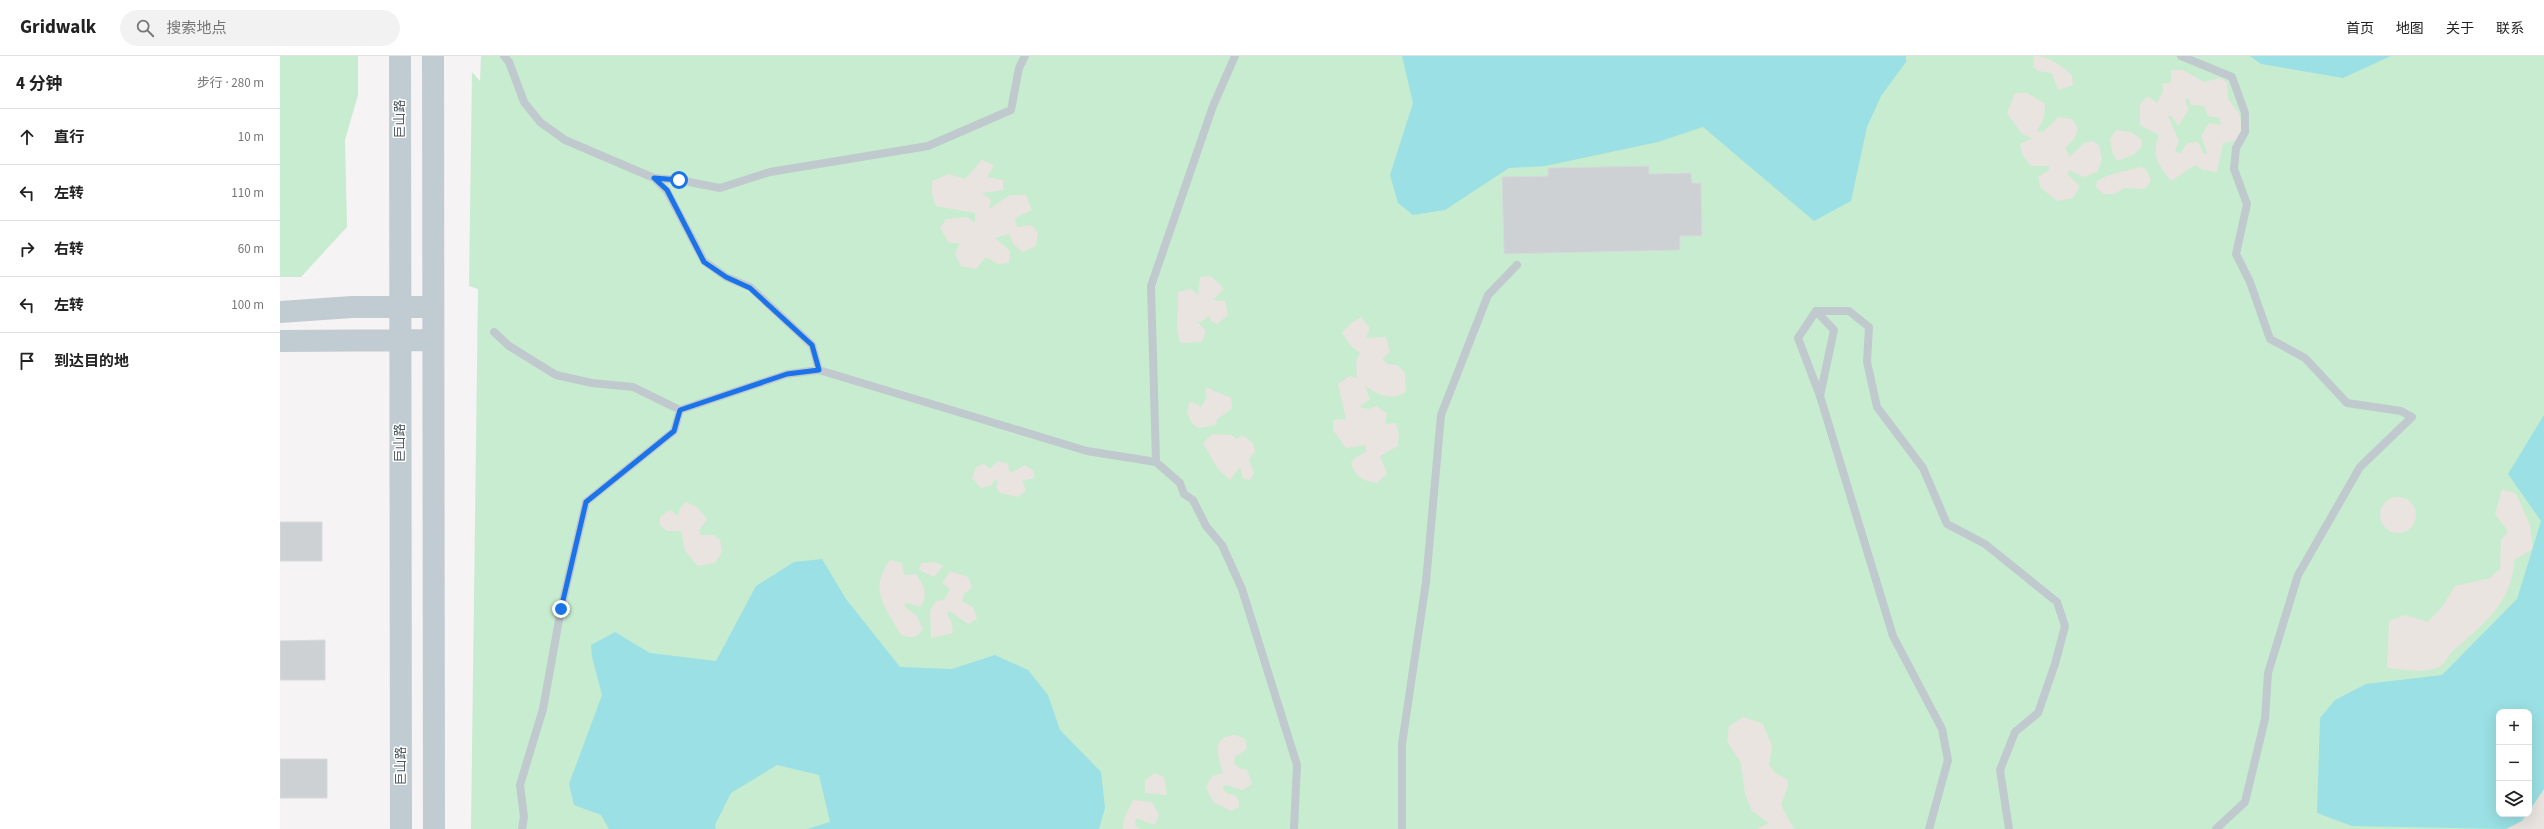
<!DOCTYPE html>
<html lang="zh">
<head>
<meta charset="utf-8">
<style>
  :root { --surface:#fff; --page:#f2f2f2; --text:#222; --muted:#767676; --line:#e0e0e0 }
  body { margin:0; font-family:"Source Sans 3","Noto Sans SC",sans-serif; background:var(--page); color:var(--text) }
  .controls { position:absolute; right:12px; bottom:12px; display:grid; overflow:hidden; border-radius:8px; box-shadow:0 4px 16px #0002 }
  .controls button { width:36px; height:36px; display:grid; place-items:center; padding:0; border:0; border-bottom:1px solid var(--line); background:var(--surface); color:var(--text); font:20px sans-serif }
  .stop { position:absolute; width:12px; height:12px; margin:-9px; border:3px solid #1a73e8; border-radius:50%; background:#fff }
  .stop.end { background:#1a73e8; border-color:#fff; box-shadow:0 1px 4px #0008 }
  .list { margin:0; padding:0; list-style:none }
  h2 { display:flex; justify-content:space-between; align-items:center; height:52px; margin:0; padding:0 16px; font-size:17px }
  h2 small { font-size:13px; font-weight:400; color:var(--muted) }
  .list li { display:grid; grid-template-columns:26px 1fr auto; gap:12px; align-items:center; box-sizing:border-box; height:56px; padding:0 16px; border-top:1px solid var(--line) }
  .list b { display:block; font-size:15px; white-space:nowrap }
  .list em { font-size:13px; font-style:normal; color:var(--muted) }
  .icon { flex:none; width:22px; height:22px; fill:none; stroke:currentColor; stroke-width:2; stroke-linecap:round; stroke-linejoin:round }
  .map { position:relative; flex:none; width:2264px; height:773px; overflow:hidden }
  header { display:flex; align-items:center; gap:24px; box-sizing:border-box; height:56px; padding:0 20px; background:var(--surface); border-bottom:1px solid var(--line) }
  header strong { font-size:19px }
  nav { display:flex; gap:22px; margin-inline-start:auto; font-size:14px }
  .search { width:280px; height:36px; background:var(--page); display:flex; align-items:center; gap:10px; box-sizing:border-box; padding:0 14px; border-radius:22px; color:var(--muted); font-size:15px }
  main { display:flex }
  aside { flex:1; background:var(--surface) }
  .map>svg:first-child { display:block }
  .green { fill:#c8ecd0; fill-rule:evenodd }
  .sand { fill:#e9e4df; fill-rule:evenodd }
  .water { fill:#9ae0e4 }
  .building { fill:#cdd1d4; stroke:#d8dadd }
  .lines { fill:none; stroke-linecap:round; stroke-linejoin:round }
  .service { stroke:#c0c9cd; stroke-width:8 }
  .secondary { stroke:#c1ccd2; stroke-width:22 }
  .route { stroke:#1a73e8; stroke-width:5 }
  .labels { text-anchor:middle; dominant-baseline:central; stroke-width:3; stroke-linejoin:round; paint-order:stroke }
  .street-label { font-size:13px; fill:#4c595e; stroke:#fff }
</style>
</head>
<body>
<header>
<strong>Gridwalk</strong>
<div class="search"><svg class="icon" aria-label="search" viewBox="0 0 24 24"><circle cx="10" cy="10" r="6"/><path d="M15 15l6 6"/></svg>搜索地点</div>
<nav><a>首页</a><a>地图</a><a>关于</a><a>联系</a></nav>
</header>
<main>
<aside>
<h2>4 分钟<small>步行 · 280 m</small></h2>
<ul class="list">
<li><svg class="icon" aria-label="ahead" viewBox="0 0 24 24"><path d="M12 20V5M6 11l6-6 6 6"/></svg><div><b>直行</b></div><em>10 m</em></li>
<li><svg class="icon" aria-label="left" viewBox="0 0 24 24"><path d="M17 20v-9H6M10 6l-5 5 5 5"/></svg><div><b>左转</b></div><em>110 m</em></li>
<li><svg class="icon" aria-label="right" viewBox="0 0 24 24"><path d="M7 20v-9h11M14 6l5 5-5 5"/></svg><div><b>右转</b></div><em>60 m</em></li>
<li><svg class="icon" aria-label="left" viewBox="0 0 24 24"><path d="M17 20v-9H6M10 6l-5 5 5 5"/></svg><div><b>左转</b></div><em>100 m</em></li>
<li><svg class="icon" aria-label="arrive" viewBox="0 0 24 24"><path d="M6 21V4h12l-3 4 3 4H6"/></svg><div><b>到达目的地</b></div></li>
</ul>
</aside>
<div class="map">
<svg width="2264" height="773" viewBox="0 0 2264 773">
  <rect width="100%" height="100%" fill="#f5f3f3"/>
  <path class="green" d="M0 0H78V39L65 84 67 171 21 221H0Z
    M201 0H2264V773H191L198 233 189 230 192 16 200 25ZM2219 656H2249V758H2219Z"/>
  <path class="sand" d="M1754 0C1769 0 1780 9 1792 19L1793 29 1778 34 1772 17 1758 15 1753 10Z
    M1891 14H1903L1924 26 1939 22 1947 26 1948 43 1959 57 1962 72 1958 84 1943 87 1937 116 1923 114 1915 109 1891 125C1878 108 1871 101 1879 79L1860 69V48L1868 40 1877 47 1883 35 1882 27H1891ZM1908 42 1911 49 1924 50 1928 60 1940 62 1941 69 1929 67 1921 80 1927 97 1924 98 1918 86 1907 87 1900 98 1895 95 1899 85 1888 60 1891 59 1898 70 1909 53 1905 44Z
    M1735 37H1747L1765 48 1764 62 1757 75 1763 76 1778 61 1792 63 1798 73 1794 83 1785 92 1790 101 1804 87 1812 85 1819 89 1822 104 1817 116 1803 121 1790 114 1787 118 1800 130 1793 142 1777 145 1760 131 1758 121 1769 114V110H1751L1743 100 1740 88 1752 82 1742 78 1727 57Z
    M1836 74 1851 76 1862 84 1861 92 1853 99 1837 105 1832 96 1830 83Z
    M702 104 714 109 707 121 723 124V134L702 137 711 144 709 153 730 139H746L752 154 735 162 737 171 751 169 758 176 756 190 743 196 734 189 729 178 715 182 730 195 729 207 718 208 706 201 696 213 681 210 675 198 680 187H669L660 172 666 163 687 161 695 167V157L656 150 652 138V125L669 118 685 123Z
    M1859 111 1866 113 1871 125 1865 133 1845 132 1834 138H1823L1816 131 1817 125C1832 116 1843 117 1859 111Z
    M931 220 944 233 933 244 945 245 948 259 937 268 931 265 929 260 921 266 917 265 926 275 922 286 900 287 897 272 898 236 911 233 918 239 920 221Z
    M1081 261 1090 272 1086 282 1106 281 1110 296 1102 303 1107 308 1117 309 1125 317 1126 336C1110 345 1099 339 1085 330L1090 343 1079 351 1089 353 1096 350 1107 357 1105 368 1116 367 1119 379 1118 390 1100 400 1107 418 1097 427C1082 424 1076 422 1071 407L1076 401 1086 396V389L1066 392 1053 374V364L1066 363 1058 328 1070 320 1077 322 1076 305 1080 297 1071 290 1062 277 1070 268Z
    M925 331 951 342 952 353 937 363 936 369 918 372 911 366 907 356 910 345 921 351 927 342Z
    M932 378 951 379 957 383 962 379 973 387 975 395 969 404 974 417 970 424 963 423 960 411 950 424 938 413 923 387Z
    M718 405 728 408 730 417 745 409 754 415V422L742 425 746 434 738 441 720 437 716 431 718 426 715 423 712 429 701 432 692 422 696 411 704 408 710 413Z
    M2222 433 2236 438 2250 469 2253 493 2234 504C2233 546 2202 569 2173 595 2168 599 2165 608 2159 611 2145 618 2122 613 2107 612L2109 565 2125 559 2148 566 2162 551 2175 530 2210 522 2220 513 2221 484 2228 475 2215 458Z
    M2100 459a18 18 0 1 1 36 0a18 18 0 1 1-36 0Z
    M406 446 417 451 427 463 419 475 421 479H434L440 484 442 496 435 507 418 510 405 495 401 475H387L380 469V461L390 454 398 460 400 452Z
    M610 504 622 507 624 519 636 518C644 530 649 538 640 551L628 547 624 548 626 552 636 559 643 573C637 583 630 582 621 579 605 549 588 535 610 504Z
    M655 506 663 510 654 521 639 514 641 507Z
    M670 515 688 521 692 532 684 538 682 545 693 551 697 563 688 568 670 555 667 557 672 568 673 577 651 582 650 555 656 545 664 544 670 533 662 527Z
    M1464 661 1483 668 1492 690 1489 709 1495 717 1508 724V730L1501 749 1514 773H1477L1489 767 1472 755 1465 738 1461 707 1447 685 1449 670Z
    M955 679 965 683 967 693 955 701 954 707 959 712 967 714 972 728 963 734 946 729 942 732 948 738 955 739 959 745V751L951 755 933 746 926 731 932 720 943 717C938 700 930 681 955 679Z
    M874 717 884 721 887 739 865 737V725Z
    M2264 733V773H2226C2247 762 2251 752 2264 733Z
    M853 744 872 746 879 759 875 769 856 762 855 769 859 773H843L844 763Z"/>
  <path class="water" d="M1122 0H1626V6L1601 40 1587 71 1571 145 1534 165 1423 71 1378 86 1265 110 1229 112 1165 154 1133 159 1118 147 1110 119 1133 47Z
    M1970 0H2111L2063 22 1981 8Z
    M2264 359V733L2249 755V656H2219V758H2247L2242 765 2226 773 2072 770 2037 757 2040 662 2055 644 2086 628 2162 619 2237 543 2261 465 2228 418Z
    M542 503 566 543 620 611 672 613 715 599 748 614 768 639 780 674 821 716 825 752 819 773H527L550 766 539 719 497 709 451 737 435 769 436 773H329L321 759 294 749 289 728 322 639 312 601 311 589 335 576 370 597 436 605 476 530 514 506Z"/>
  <path class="building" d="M1369 110V118L1411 117 1412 127H1421L1422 180H1400V194L1224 198 1222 121 1268 120V112Z
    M0 466H42V505H0Z
    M45 584V624H0V585Z
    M0 703H47V742H0Z"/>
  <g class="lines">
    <path class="service" d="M224 0 229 6 244 46 260 66 285 84 374 122 387 135 424 205 446 221 470 231 532 289 539 314
      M1901 0 1952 21 1965 57V76L1956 92 1954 113 1967 148 1956 198 1970 226 1990 283 2025 302 2067 347 2121 355 2132 361 2080 411 2018 519 1988 617 1985 663 1965 746 1936 773
      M374 122 399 124 440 132 490 116 648 90 731 54 739 12 745 0
      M1536 255H1569L1589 271 1587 306 1597 351 1643 412 1667 468 1705 488 1777 546 1785 570 1775 608 1758 657 1735 676 1720 714 1729 773
      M214 276 229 290 276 319 312 327 353 331 400 354
      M1540 340 1554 274 1536 255 1518 282 1540 340 1613 580 1662 673 1668 704 1649 773
      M876 406 871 230 933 50 955 0
      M242 773 244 761 240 729 263 653 281 553 306 446 394 375 400 354 507 318 539 314 807 395 876 406 900 427 904 438 913 444 926 470 942 489 962 533 1017 709 1014 773
      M1122 773V688L1146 526 1161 359 1208 239 1237 209"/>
    <path class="secondary" d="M120 0 121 773
      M153 0 154 773
      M0 256 72 251H153
      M0 285 153 284"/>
  </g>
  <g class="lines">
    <path class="route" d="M281 553 306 446 394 375 400 354 507 318 539 314 532 289 470 232 446 221 424 206 387 134 374 122 399 124"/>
  </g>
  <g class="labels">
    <g class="street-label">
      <text transform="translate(120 63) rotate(-90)">巨山路</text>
      <text transform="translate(120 387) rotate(-90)">巨山路</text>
      <text transform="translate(121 710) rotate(-90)">巨山路</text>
    </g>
  </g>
</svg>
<div class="controls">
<button>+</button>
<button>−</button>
<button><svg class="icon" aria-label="layers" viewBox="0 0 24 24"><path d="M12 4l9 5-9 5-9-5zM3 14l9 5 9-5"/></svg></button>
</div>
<div class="stop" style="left:399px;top:124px"></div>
<div class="stop end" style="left:281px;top:553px"></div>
</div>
</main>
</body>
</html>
